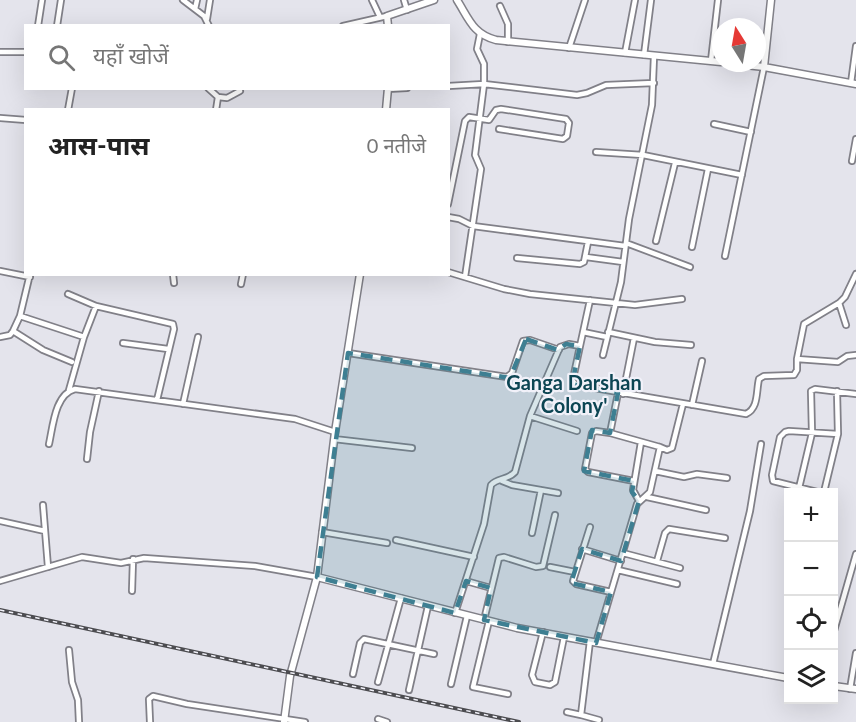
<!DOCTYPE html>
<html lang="hi">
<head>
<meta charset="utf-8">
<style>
  :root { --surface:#fff; --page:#f2f2f2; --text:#222; --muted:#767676; --line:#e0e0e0 }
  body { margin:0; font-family:Lato,"Noto Sans Devanagari",sans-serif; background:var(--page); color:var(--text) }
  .controls { position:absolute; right:18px; bottom:18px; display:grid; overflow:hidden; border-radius:0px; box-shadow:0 6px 24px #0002 }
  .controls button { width:54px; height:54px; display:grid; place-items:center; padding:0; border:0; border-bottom:2px solid var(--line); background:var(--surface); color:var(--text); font:30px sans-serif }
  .compass { position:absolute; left:712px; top:18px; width:54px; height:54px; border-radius:50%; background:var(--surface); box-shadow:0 6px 24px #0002; rotate:349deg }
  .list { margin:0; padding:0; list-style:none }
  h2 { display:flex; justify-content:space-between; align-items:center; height:78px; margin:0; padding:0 24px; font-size:26px }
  h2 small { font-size:20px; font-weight:400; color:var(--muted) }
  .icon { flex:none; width:33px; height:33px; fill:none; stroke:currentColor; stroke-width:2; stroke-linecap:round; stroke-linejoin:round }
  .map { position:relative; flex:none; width:856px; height:722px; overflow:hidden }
  .search { position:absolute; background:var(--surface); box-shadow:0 6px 24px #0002; left:24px; top:24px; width:426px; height:66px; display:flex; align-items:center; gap:15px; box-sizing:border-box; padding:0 21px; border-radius:0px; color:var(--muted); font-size:22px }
  .panel { position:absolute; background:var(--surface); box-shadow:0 6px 24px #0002; left:24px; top:108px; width:426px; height:168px; border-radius:0px }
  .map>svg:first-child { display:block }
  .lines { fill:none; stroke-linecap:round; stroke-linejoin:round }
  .minor-casing { stroke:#818088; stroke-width:8 }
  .tertiary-casing { stroke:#818088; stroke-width:9 }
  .minor { stroke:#fff; stroke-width:4.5 }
  .tertiary { stroke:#fff; stroke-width:6 }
  .rail-casing { stroke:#4c4c50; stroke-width:4 }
  .rail { stroke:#f1f1f9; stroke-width:1.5; stroke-dasharray:4.5; stroke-linecap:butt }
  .marked { fill:#3e7f92; fill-opacity:0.2; stroke:#3e7f92; stroke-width:4.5; stroke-dasharray:12 8; stroke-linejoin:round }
  .labels { text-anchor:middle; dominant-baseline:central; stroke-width:4.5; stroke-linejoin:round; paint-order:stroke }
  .neighbourhood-label { font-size:20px; font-weight:bold; fill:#0c4553; stroke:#f1f1f9 }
</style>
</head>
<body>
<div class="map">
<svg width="856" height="722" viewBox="0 0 856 722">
  <rect width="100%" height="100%" fill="#e4e4ec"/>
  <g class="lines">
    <defs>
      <path id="minor" d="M183 0 204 16 209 26
        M372 0 380 17
        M404 0 407 10
        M500 6 508 24V42
        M195 9 197 0
        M207 19 210 0
        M38 26 42 0
        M57 26 61 0
        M343 26 387 16
        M569 48 585 0
        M0 52H26
        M625 53 635 0
        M644 55 651 0
        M711 61 718 0
        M851 83 856 46
        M448 86 484 84 577 95 587 93 606 85 654 83
        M208 88 218 97 216 110
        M388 89 407 88
        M218 97 227 98 240 91
        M68 110 72 88
        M0 118 26 120
        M714 124 751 132
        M596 152 643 155 742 175
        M852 161 856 139
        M448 204 465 121 469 117 489 120 496 110 501 109 566 119 569 123 567 136 563 139 499 129
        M448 217 459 219 473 226 625 246
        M656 241 675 163
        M626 243 690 267
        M692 247 708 169
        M725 256 764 67
        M586 257 623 262
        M517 258 580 264 584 262 588 242
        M0 271 30 277
        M448 272 504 289 530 294 635 305 682 299
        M173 274 174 283
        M856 274 845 297 839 303 804 324 797 359 838 362 847 356 856 355
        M465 277 481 169 475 155 484 84V64L477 49 480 34
        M241 284 243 274
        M68 294 96 306 173 324 174 329 157 400
        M839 303 846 325
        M20 316 84 337
        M13 331 43 350 72 362
        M583 332 607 337
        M608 332 655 342 691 345
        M0 337 10 335 13 331 20 316 30 274
        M123 343 168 349
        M580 346 573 379V382L577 385 746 414C759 408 756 391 759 379L764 376 794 375 797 370V359
        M348 353 507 377 512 373 523 341 530 340 559 350
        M603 355 621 282 629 219 652 105 654 56
        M69 390 84 337 96 306
        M623 394 634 338
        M183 404 198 337
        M692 405 702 361
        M530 416 577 431
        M610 433 596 431 592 433 585 469 588 472 634 481
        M334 439 412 448
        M49 444C53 426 55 394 75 389L295 419 335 432
        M660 447 667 450 672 448 683 404
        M87 459 90 432 99 391
        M655 471 684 477 697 474 727 478
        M502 481 512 485 558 493
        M799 488 812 433 811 391 815 389 856 394
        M817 492 773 481 772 475 780 437 785 432 789 431 838 434
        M824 492 838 434 837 391
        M647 497 706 510
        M639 501 633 490 641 442
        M43 505 48 567
        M0 521 45 531
        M590 527 573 581 576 584 611 592
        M322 532 387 543
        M532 533 541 490
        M396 540 474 557
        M582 549 621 561
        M623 553 680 568
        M657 561 665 533 669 529 725 538
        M550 567 575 572
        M618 570 677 584
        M0 581 82 557 121 563 144 558 255 566 317 577
        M466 581 491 588
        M132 591 133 559
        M455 613 484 524 491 485C497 478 508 480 515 472L530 416 560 347 569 344 580 346 590 300
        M484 620 499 558 504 557 536 567 543 566 555 515
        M489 621 473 687 508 694
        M834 631 856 554
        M543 632 532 675 535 682 550 685 555 682 564 637
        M590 641 581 715 599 720
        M596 643 637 504 650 492 660 447 610 433 618 393
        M69 650 72 682 78 700 79 722
        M713 664 750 511 761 444
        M353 674 360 643 364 639 434 654
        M378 682 401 598
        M451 684 467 616
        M850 689 856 653
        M409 690 428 606
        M567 712 581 715
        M378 719 387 722
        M150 722 149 699 153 696 187 704 305 722"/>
      <path id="tertiary" d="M457 0C469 19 473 34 496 40L721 62
        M388 26 387 16 434 0
        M727 63 764 67 856 84
        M764 67 771 0
        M386 110 388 88
        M317 577 517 628 788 678
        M834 686 856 689
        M284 722 290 676 317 577 335 432 360 274"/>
    </defs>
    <use href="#minor" class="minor-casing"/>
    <use href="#tertiary" class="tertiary-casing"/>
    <use href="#minor" class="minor"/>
    <use href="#tertiary" class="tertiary"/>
    <defs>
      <path id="rail" d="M0 610 519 722"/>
    </defs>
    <use href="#rail" class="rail-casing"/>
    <use href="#rail" class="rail"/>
  </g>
  <path class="marked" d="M526 339 558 350 566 344 580 346 572 384 618 393 610 433 592 430 584 471 634 481 632 492 639 501 621 561 582 549 571 583 611 592 596 643 484 620 491 588 466 581 455 613 317 577 348 353 510 378Z"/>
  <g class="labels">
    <g class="neighbourhood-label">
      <text x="574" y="382">Ganga Darshan<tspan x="574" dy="23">Colony'</tspan></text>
    </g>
  </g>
</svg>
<div class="controls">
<button>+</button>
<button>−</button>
<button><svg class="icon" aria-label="locate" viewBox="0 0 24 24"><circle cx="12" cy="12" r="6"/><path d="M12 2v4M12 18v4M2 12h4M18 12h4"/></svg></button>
<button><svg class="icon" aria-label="layers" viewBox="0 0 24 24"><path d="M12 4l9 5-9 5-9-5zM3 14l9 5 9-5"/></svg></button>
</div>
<svg class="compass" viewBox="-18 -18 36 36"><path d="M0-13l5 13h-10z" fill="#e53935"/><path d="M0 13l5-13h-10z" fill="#767676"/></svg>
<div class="search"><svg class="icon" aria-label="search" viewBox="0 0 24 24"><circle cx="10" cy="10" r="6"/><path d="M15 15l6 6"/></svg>यहाँ खोजें</div>
<section class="panel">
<h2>आस-पास<small>0 नतीजे</small></h2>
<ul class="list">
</ul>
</section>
</div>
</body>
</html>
